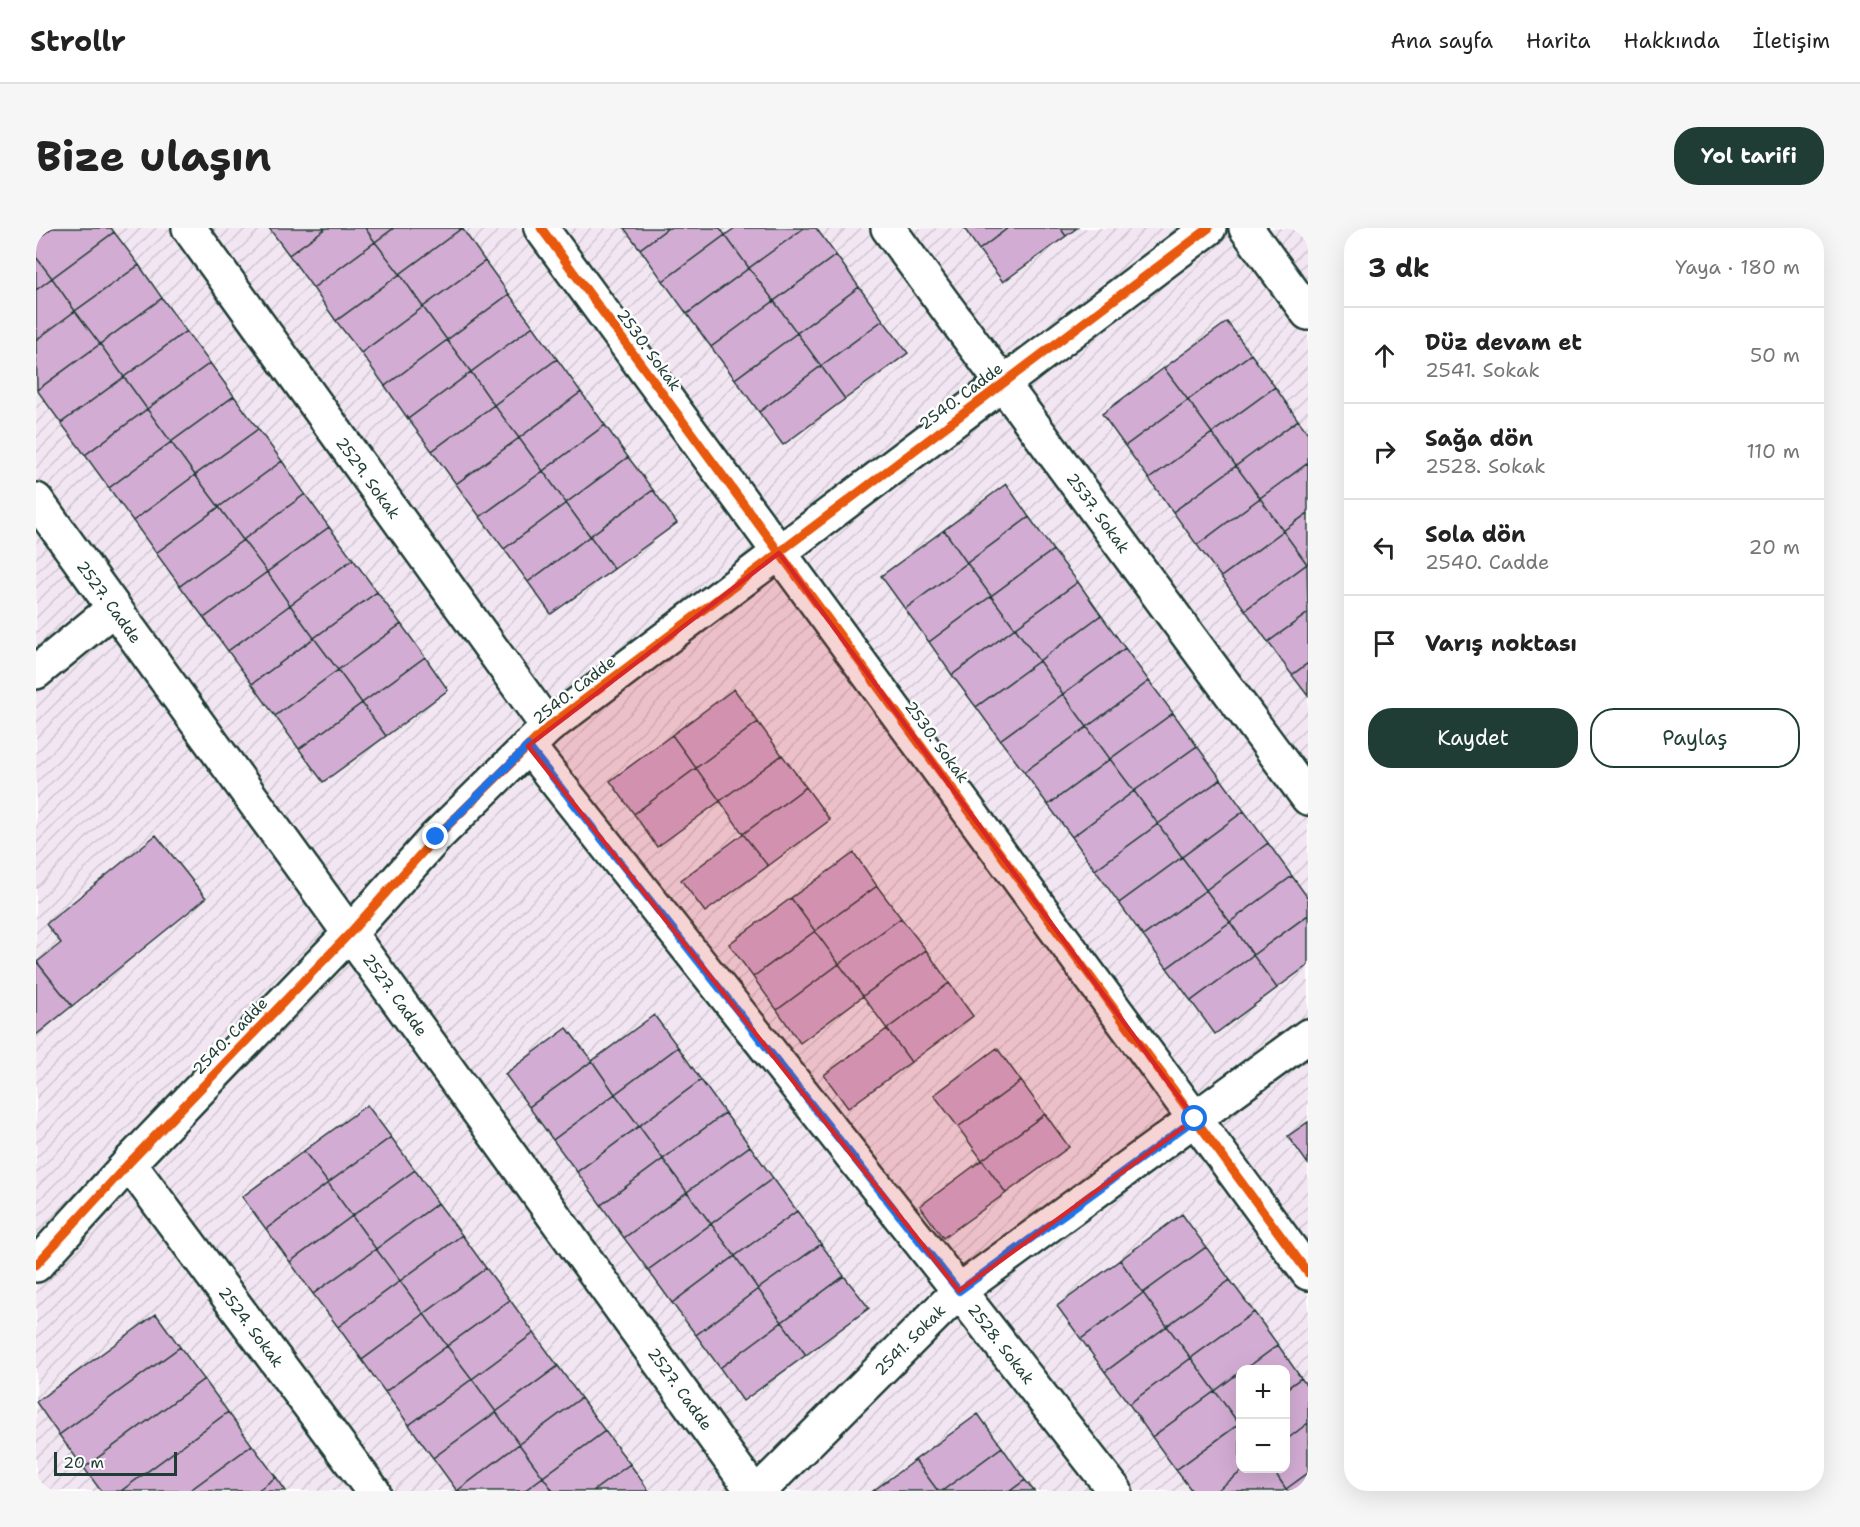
<!DOCTYPE html>
<html lang="tr">
<head>
<meta charset="utf-8">
<style>
  :root { --surface:#fff; --page:#f6f6f6; --text:#222; --muted:#767676; --line:#e0e0e0; --accent:#1f3d34 }
  body { margin:0; font-family:"Shantell Sans",sans-serif; background:var(--page); color:var(--text) }
  .controls { position:absolute; right:18px; bottom:18px; display:grid; overflow:hidden; border-radius:12px; box-shadow:0 6px 24px #0002 }
  .controls button { width:54px; height:54px; display:grid; place-items:center; padding:0; border:0; border-bottom:2px solid var(--line); background:var(--surface); color:var(--text); font:30px sans-serif }
  .scale { position:absolute; left:18px; bottom:15px; width:123px; box-sizing:border-box; padding-left:6px; border:3px solid #1f3d34; border-top:0; font-size:16px; line-height:21px; white-space:nowrap; color:#1f3d34; -webkit-text-stroke:4px #fff; paint-order:stroke }
  .stop { position:absolute; width:18px; height:18px; margin:-14px; border:4px solid #1a73e8; border-radius:50%; background:#fff }
  .stop.end { background:#1a73e8; border-color:#fff; box-shadow:0 2px 6px #0008 }
  .list { margin:0; padding:0; list-style:none }
  h2 { display:flex; justify-content:space-between; align-items:center; height:78px; margin:0; padding:0 24px; font-size:26px }
  h2 small { font-size:20px; font-weight:400; color:var(--muted) }
  .list li { display:grid; grid-template-columns:39px 1fr auto; gap:18px; align-items:center; box-sizing:border-box; height:96px; padding:0 24px; border-top:2px solid var(--line) }
  .list b { display:block; font-size:22px; white-space:nowrap }
  .list p { margin:0; font-size:20px; white-space:nowrap; color:var(--muted) }
  .list em { font-size:20px; font-style:normal; color:var(--muted) }
  .actions { display:flex; gap:12px; padding:18px 24px }
  .actions a { flex:1; padding:14px 0; border:2px solid var(--accent); border-radius:24px; text-align:center; font-size:21px; color:var(--accent) }
  .actions .main { background:var(--accent); color:#fff }
  .icon { flex:none; width:33px; height:33px; fill:none; stroke:currentColor; stroke-width:2; stroke-linecap:round; stroke-linejoin:round }
  .map { position:relative; flex:none; width:1272px; height:1263px; overflow:hidden; border-radius:24px }
  header { display:flex; align-items:center; gap:36px; box-sizing:border-box; height:84px; padding:0 30px; background:var(--surface); border-bottom:2px solid var(--line) }
  header strong { font-size:28px }
  nav { display:flex; gap:33px; margin-inline-start:auto; font-size:21px }
  .intro { display:flex; align-items:center; justify-content:space-between; box-sizing:border-box; height:144px; padding:0 36px }
  h1 { margin:0; font-size:42px }
  .button { padding:15px 27px; border-radius:24px; background:var(--accent); color:#fff; font-size:21px; font-weight:700 }
  main { display:flex; gap:36px; padding:0 36px }
  aside { flex:1; background:var(--surface); border-radius:24px; box-shadow:0 6px 24px #0002 }
  .map>svg:first-child { display:block }
  .industrial { fill:url(#industrial-furrows); fill-rule:evenodd }
  .building { fill:#d3acd3; stroke:#1f3d34; stroke-width:1.5 }
  .lines { fill:none; stroke-linecap:round; stroke-linejoin:round }
  .minor-casing { stroke:#1f3d34; stroke-width:38 }
  .tertiary-casing { stroke:#1f3d34; stroke-width:38 }
  .minor { stroke:#fff; stroke-width:33 }
  .tertiary { stroke:#fff; stroke-width:33 }
  .cycleway-casing { stroke:#fff; stroke-width:13 }
  .cycleway { stroke:#e8590c; stroke-width:9 }
  .route { stroke:#1a73e8; stroke-width:8 }
  .marked { fill:#d62828; fill-opacity:0.2; stroke:#d62828; stroke-width:4.5; stroke-linejoin:round }
  .labels { text-anchor:middle; dominant-baseline:central; stroke-width:5; stroke-linejoin:round; paint-order:stroke }
  .street-label { font-size:16px; fill:#1f3d34; stroke:#fff }
</style>
</head>
<body>
<header>
<strong>Strollr</strong>
<nav><a>Ana sayfa</a><a>Harita</a><a>Hakkında</a><a>İletişim</a></nav>
</header>
<div class="intro"><h1>Bize ulaşın</h1><a class="button">Yol tarifi</a></div>
<main>
<div class="map">
<svg width="1272" height="1263" viewBox="0 0 1272 1263">
  <defs>
    <pattern id="industrial-furrows" width="10" height="10" patternUnits="userSpaceOnUse" patternTransform="scale(1.5)"><rect width="10" height="10" fill="#f2e6f2"/><path d="M-1 1l2-2M0 10L10 0M9 11l2-2" fill="none" stroke="#cfc6d0"/></pattern>
  </defs>
  <rect width="100%" height="100%" fill="#fff"/>
  <filter id="ink" filterUnits="userSpaceOnUse"><feTurbulence type="fractalNoise" baseFrequency=".0167" numOctaves="2"/><feDisplacementMap in="SourceGraphic" scale="12" xChannelSelector="R" yChannelSelector="G"/><feConvolveMatrix kernelMatrix="1 2 1 2 8 2 1 2 1" color-interpolation-filters="sRGB"/></filter>
  <g filter="url(#ink)">
    <path class="industrial" d="M0 0H1272V1263H0ZM1204 1142H1250V1240H1204Z"/>
    <path class="building" d="M16 0H75L78 4 16 50 0 29V12Z
      M233 0H290L253 27Z
      M290 0H329L339 14 277 60 253 27Z
      M329 0H358L339 14Z
      M358 0H426L364 46 339 14Z
      M426 0 449 33 387 79 364 46Z
      M588 0H632L604 21Z
      M632 0H684L689 7 627 53 604 21Z
      M699 0H768L713 40 689 7Z
      M768 0H780L800 27 738 73 713 40Z
      M928 0H972L943 22Z
      M972 0H1024L1030 8 967 54 943 22Z
      M1024 0H1041L1030 8Z
      M78 4 103 37 39 83 16 50Z
      M689 7 713 40 651 86 627 53Z
      M339 14 364 46 300 93 277 60Z
      M800 27 823 59 761 105 738 73Z
      M0 29 16 50 0 62Z
      M449 33 473 66 411 112 387 79Z
      M103 37 126 70 64 116 39 83Z
      M713 40 738 73 675 119 651 86Z
      M364 46 387 79 325 125 300 93Z
      M16 50 39 83 0 112V62Z
      M823 59 847 92 785 138 761 105Z
      M473 66 497 98 435 144 411 112Z
      M126 70 150 103 88 149 64 116Z
      M738 73 761 105 699 151 675 119Z
      M387 79 411 112 349 158 325 125Z
      M39 83 64 116 1 162 0 112Z
      M847 92 872 125 809 171 785 138Z
      M1191 94 1215 126 1152 172 1128 140Z
      M497 98 521 131 458 177 435 144Z
      M150 103 174 135 111 181 88 149Z
      M761 105 785 138 723 184 699 151Z
      M411 112 435 144 372 191 349 158Z
      M64 116 88 149 25 195 1 162Z
      M1215 126 1239 159 1176 205 1152 172Z
      M521 131 545 164 483 210 458 177Z
      M174 135 198 168 135 214 111 181Z
      M785 138 809 171 747 217 723 184Z
      M1128 140 1152 172 1089 218 1066 186Z
      M435 144 458 177 396 223 372 191Z
      M88 149 111 181 49 227 25 195Z
      M1239 159 1262 192 1200 238 1176 205Z
      M545 164 569 197 507 243 483 210Z
      M198 168 222 201 159 247 135 214Z
      M1152 172 1176 205 1113 251 1089 218Z
      M458 177 483 210 420 256 396 223Z
      M111 181 135 214 73 260 49 227Z
      M1262 192 1272 205V235L1224 270 1200 238Z
      M569 197 592 229 530 275 507 243Z
      M222 201 246 233 183 279 159 247Z
      M1176 205 1200 238 1137 284 1113 251Z
      M483 210 507 243 444 289 420 256Z
      M135 214 159 247 97 293 73 260Z
      M592 229 617 262 554 308 530 275Z
      M246 233 269 266 207 312 183 279Z
      M1272 235V285L1247 303 1224 270Z
      M1200 238 1224 270 1161 317 1137 284Z
      M507 243 530 275 468 321 444 289Z
      M159 247 183 279 120 325 97 293Z
      M970 256 993 289 931 335 908 302Z
      M617 262 641 295 578 341 554 308Z
      M269 266 293 299 231 344 207 312Z
      M1224 270 1247 303 1185 349 1161 317Z
      M530 275 554 308 492 354 468 321Z
      M183 279 207 312 144 358 120 325Z
      M1272 285V335L1271 336 1247 303Z
      M993 289 1017 322 955 368 931 335Z
      M293 299 317 331 254 377 231 344Z
      M908 302 931 335 869 381 845 348Z
      M1247 303 1271 336 1209 382 1185 349Z
      M554 308 578 341 515 386 492 354Z
      M207 312 231 344 168 390 144 358Z
      M1017 322 1042 354 979 400 955 368Z
      M317 331 341 364 278 410 254 377Z
      M931 335 955 368 893 414 869 381Z
      M1271 336 1272 385 1232 414 1209 382Z
      M231 344 254 377 192 423 168 390Z
      M1042 354 1065 387 1003 433 979 400Z
      M341 364 365 396 302 442 278 410Z
      M955 368 979 400 916 447 893 414Z
      M254 377 278 410 216 456 192 423Z
      M1272 385V435L1256 447 1232 414Z
      M1065 387 1089 420 1027 466 1003 433Z
      M365 396 389 429 326 475 302 442Z
      M979 400 1003 433 940 479 916 447Z
      M278 410 302 442 239 488 216 456Z
      M1089 420 1113 453 1051 499 1027 466Z
      M389 429 412 462 350 508 326 475Z
      M1003 433 1027 466 964 512 940 479Z
      M1272 435V468L1256 447Z
      M302 442 326 475 263 521 239 488Z
      M1113 453 1137 485 1074 531 1051 499Z
      M698 461 722 494 660 540 636 507Z
      M1027 466 1051 499 988 544 964 512Z
      M326 475 350 508 287 554 263 521Z
      M1137 485 1161 518 1098 563 1074 531Z
      M722 494 746 527 684 573 660 540Z
      M1051 499 1074 531 1012 577 988 544Z
      M636 507 660 540 598 586 574 553Z
      M1161 518 1185 551 1122 596 1098 563Z
      M746 527 770 559 707 606 684 573Z
      M1074 531 1098 563 1036 609 1012 577Z
      M660 540 684 573 621 619 598 586Z
      M1185 551 1208 583 1146 629 1122 596Z
      M770 559 794 592 732 638 707 606Z
      M1098 563 1122 596 1059 642 1036 609Z
      M1208 583 1232 615 1170 662 1146 629Z
      M1122 596 1146 629 1083 675 1059 642Z
      M707 606 732 638 669 684 645 652Z
      M120 607 170 670 36 778 1 734 25 715 10 696Z
      M1232 615 1256 648 1194 694 1170 662Z
      M818 625 841 658 779 703 755 670Z
      M1146 629 1170 662 1107 708 1083 675Z
      M1256 648 1272 670V687L1217 727 1194 694Z
      M841 658 865 690 803 736 779 703Z
      M1170 662 1194 694 1131 740 1107 708Z
      M755 670 779 703 717 749 693 716Z
      M1272 687V737L1241 760 1217 727Z
      M865 690 890 722 827 768 803 736Z
      M1194 694 1217 727 1155 773 1131 740Z
      M779 703 803 736 741 782 717 749Z
      M890 722 913 755 851 801 827 768Z
      M1217 727 1241 760 1179 806 1155 773Z
      M0 733 36 778 0 807Z
      M803 736 827 768 764 815 741 782Z
      M913 755 937 788 875 834 851 801Z
      M618 787 642 819 579 866 556 833Z
      M531 800 556 833 493 879 469 846Z
      M851 801 875 834 812 880 788 847Z
      M642 819 665 852 603 898 579 866Z
      M961 820 985 853 922 899 898 867Z
      M556 833 579 866 517 912 493 879Z
      M665 852 689 885 627 931 603 898Z
      M985 853 1009 886 946 932 922 899Z
      M579 866 603 898 541 944 517 912Z
      M331 877 355 909 292 955 268 923Z
      M689 885 714 918 651 964 627 931Z
      M1009 886 1033 919 970 965 946 932Z
      M1272 894V936L1252 908Z
      M603 898 627 931 565 977 541 944Z
      M355 909 379 942 316 988 292 955Z
      M714 918 737 950 675 996 651 964Z
      M268 923 292 955 230 1001 206 969Z
      M627 931 651 964 588 1010 565 977Z
      M946 932 970 965 907 1010 884 978Z
      M379 942 402 975 340 1021 316 988Z
      M737 950 761 983 699 1028 675 996Z
      M292 955 316 988 254 1034 230 1001Z
      M651 964 675 996 612 1042 588 1010Z
      M402 975 426 1007 364 1053 340 1021Z
      M761 983 785 1016 722 1061 699 1028Z
      M1146 986 1170 1019 1107 1065 1084 1032Z
      M316 988 340 1021 277 1066 254 1034Z
      M675 996 699 1028 636 1075 612 1042Z
      M426 1007 450 1040 388 1086 364 1053Z
      M785 1016 808 1048 746 1094 722 1061Z
      M1170 1019 1194 1052 1131 1098 1107 1065Z
      M340 1021 364 1053 302 1099 277 1066Z
      M699 1028 722 1061 660 1107 636 1075Z
      M1084 1032 1107 1065 1045 1111 1021 1078Z
      M450 1040 474 1072 411 1118 388 1086Z
      M808 1048 833 1080 770 1127 746 1094Z
      M1194 1052 1218 1084 1155 1130 1131 1098Z
      M364 1053 388 1086 326 1132 302 1099Z
      M722 1061 746 1094 684 1140 660 1107Z
      M1107 1065 1131 1098 1069 1144 1045 1111Z
      M474 1072 498 1105 436 1151 411 1118Z
      M1218 1084 1242 1117 1208 1142H1204V1144L1179 1163 1155 1130Z
      M120 1086 144 1119 23 1207 0 1174Z
      M388 1086 411 1118 349 1164 326 1132Z
      M746 1094 770 1127 707 1173 684 1140Z
      M1131 1098 1155 1130 1093 1176 1069 1144Z
      M498 1105 522 1138 460 1184 436 1151Z
      M1242 1117 1265 1150 1250 1161V1142H1208Z
      M411 1118 436 1151 373 1197 349 1164Z
      M144 1119 168 1151 48 1240 23 1207Z
      M1155 1130 1179 1163 1116 1209 1093 1176Z
      M522 1138 545 1170 483 1216 460 1184Z
      M1204 1144V1194L1203 1196 1179 1163Z
      M1265 1150 1272 1159V1195L1250 1212V1161Z
      M168 1151 192 1184 85 1263H65L48 1240Z
      M436 1151 460 1184 397 1230 373 1197Z
      M1179 1163 1203 1196 1140 1242 1116 1209Z
      M545 1170 569 1203 507 1249 483 1216Z
      M192 1184 216 1217 153 1263H85Z
      M460 1184 483 1216 421 1263 397 1230Z
      M942 1186 966 1219 906 1263H902L879 1232Z
      M1272 1195V1245L1250 1261 1236 1240H1250V1212Z
      M1203 1196 1204 1198V1240H1210L1180 1263H1156L1140 1242Z
      M569 1203 594 1236 557 1263H517L507 1249Z
      M483 1216 507 1249 488 1263H421Z
      M216 1217 240 1249 221 1263H153Z
      M966 1219 989 1252 974 1263H906Z
      M879 1232 902 1263H837Z
      M594 1236 613 1263H557Z
      M1210 1240H1236L1250 1261 1247 1263H1180Z
      M1272 1245V1263H1252L1250 1261Z
      M240 1249 250 1263H221Z
      M507 1249 517 1263H488Z
      M989 1252 998 1263H974Z"/>
    <g class="lines">
      <defs>
        <path id="minor" d="M153 0 512 499
          M505 0 1272 1045
          M852 0 1272 570
          M1210 0 1272 85
          M0 444 78 380
          M492 518 923 1063 1079 1263
          M93 935 337 1263
          M723 1263 923 1063 1272 808"/>
        <path id="tertiary" d="M0 272 717 1263
          M0 1037 93 935 314 705 400 609 512 499 1173 0"/>
      </defs>
      <use href="#minor" class="minor-casing"/>
      <use href="#tertiary" class="tertiary-casing"/>
      <use href="#minor" class="minor"/>
      <use href="#tertiary" class="tertiary"/>
      <defs>
        <path id="cycleway" d="M505 0 1272 1045
          M0 1037 93 935 314 705 400 609 512 499 1173 0"/>
      </defs>
      <use href="#cycleway" class="cycleway-casing"/>
      <use href="#cycleway" class="cycleway"/>
    </g>
  </g>
  <g class="lines" filter="url(#ink)">
    <path class="route" d="M400 609 492 518 923 1063 1159 891"/>
  </g>
  <path class="marked" d="M743 325 1159 891 923 1063 492 518Z"/>
  <g class="labels">
    <g class="street-label">
      <text transform="translate(613 122) rotate(54)">2530. Sokak</text>
      <text transform="translate(925 168) rotate(-37)">2540. Cadde</text>
      <text transform="translate(332 250) rotate(54)">2529. Sokak</text>
      <text transform="translate(1062 285) rotate(54)">2537. Sokak</text>
      <text transform="translate(73 374) rotate(54)">2527. Cadde</text>
      <text transform="translate(538 462) rotate(-38)">2540. Cadde</text>
      <text transform="translate(901 514) rotate(54)">2530. Sokak</text>
      <text transform="translate(359 767) rotate(54)">2527. Cadde</text>
      <text transform="translate(194 808) rotate(-46)">2540. Cadde</text>
      <text transform="translate(215 1099) rotate(53)">2524. Sokak</text>
      <text transform="translate(874 1112) rotate(-45)">2541. Sokak</text>
      <text transform="translate(965 1116) rotate(52)">2528. Sokak</text>
      <text transform="translate(644 1161) rotate(54)">2527. Cadde</text>
    </g>
  </g>
</svg>
<div class="controls">
<button>+</button>
<button>−</button>
</div>
<div class="scale">20 m</div>
<div class="stop" style="left:1159px;top:891px"></div>
<div class="stop end" style="left:400px;top:609px"></div>
</div>
<aside>
<h2>3 dk<small>Yaya · 180 m</small></h2>
<ul class="list">
<li><svg class="icon" aria-label="ahead" viewBox="0 0 24 24"><path d="M12 20V5M6 11l6-6 6 6"/></svg><div><b>Düz devam et</b><p>2541. Sokak</p></div><em>50 m</em></li>
<li><svg class="icon" aria-label="right" viewBox="0 0 24 24"><path d="M7 20v-9h11M14 6l5 5-5 5"/></svg><div><b>Sağa dön</b><p>2528. Sokak</p></div><em>110 m</em></li>
<li><svg class="icon" aria-label="left" viewBox="0 0 24 24"><path d="M17 20v-9H6M10 6l-5 5 5 5"/></svg><div><b>Sola dön</b><p>2540. Cadde</p></div><em>20 m</em></li>
<li><svg class="icon" aria-label="arrive" viewBox="0 0 24 24"><path d="M6 21V4h12l-3 4 3 4H6"/></svg><div><b>Varış noktası</b></div></li>
</ul>
<div class="actions"><a class="main">Kaydet</a><a>Paylaş</a></div>
</aside>
</main>
</body>
</html>
